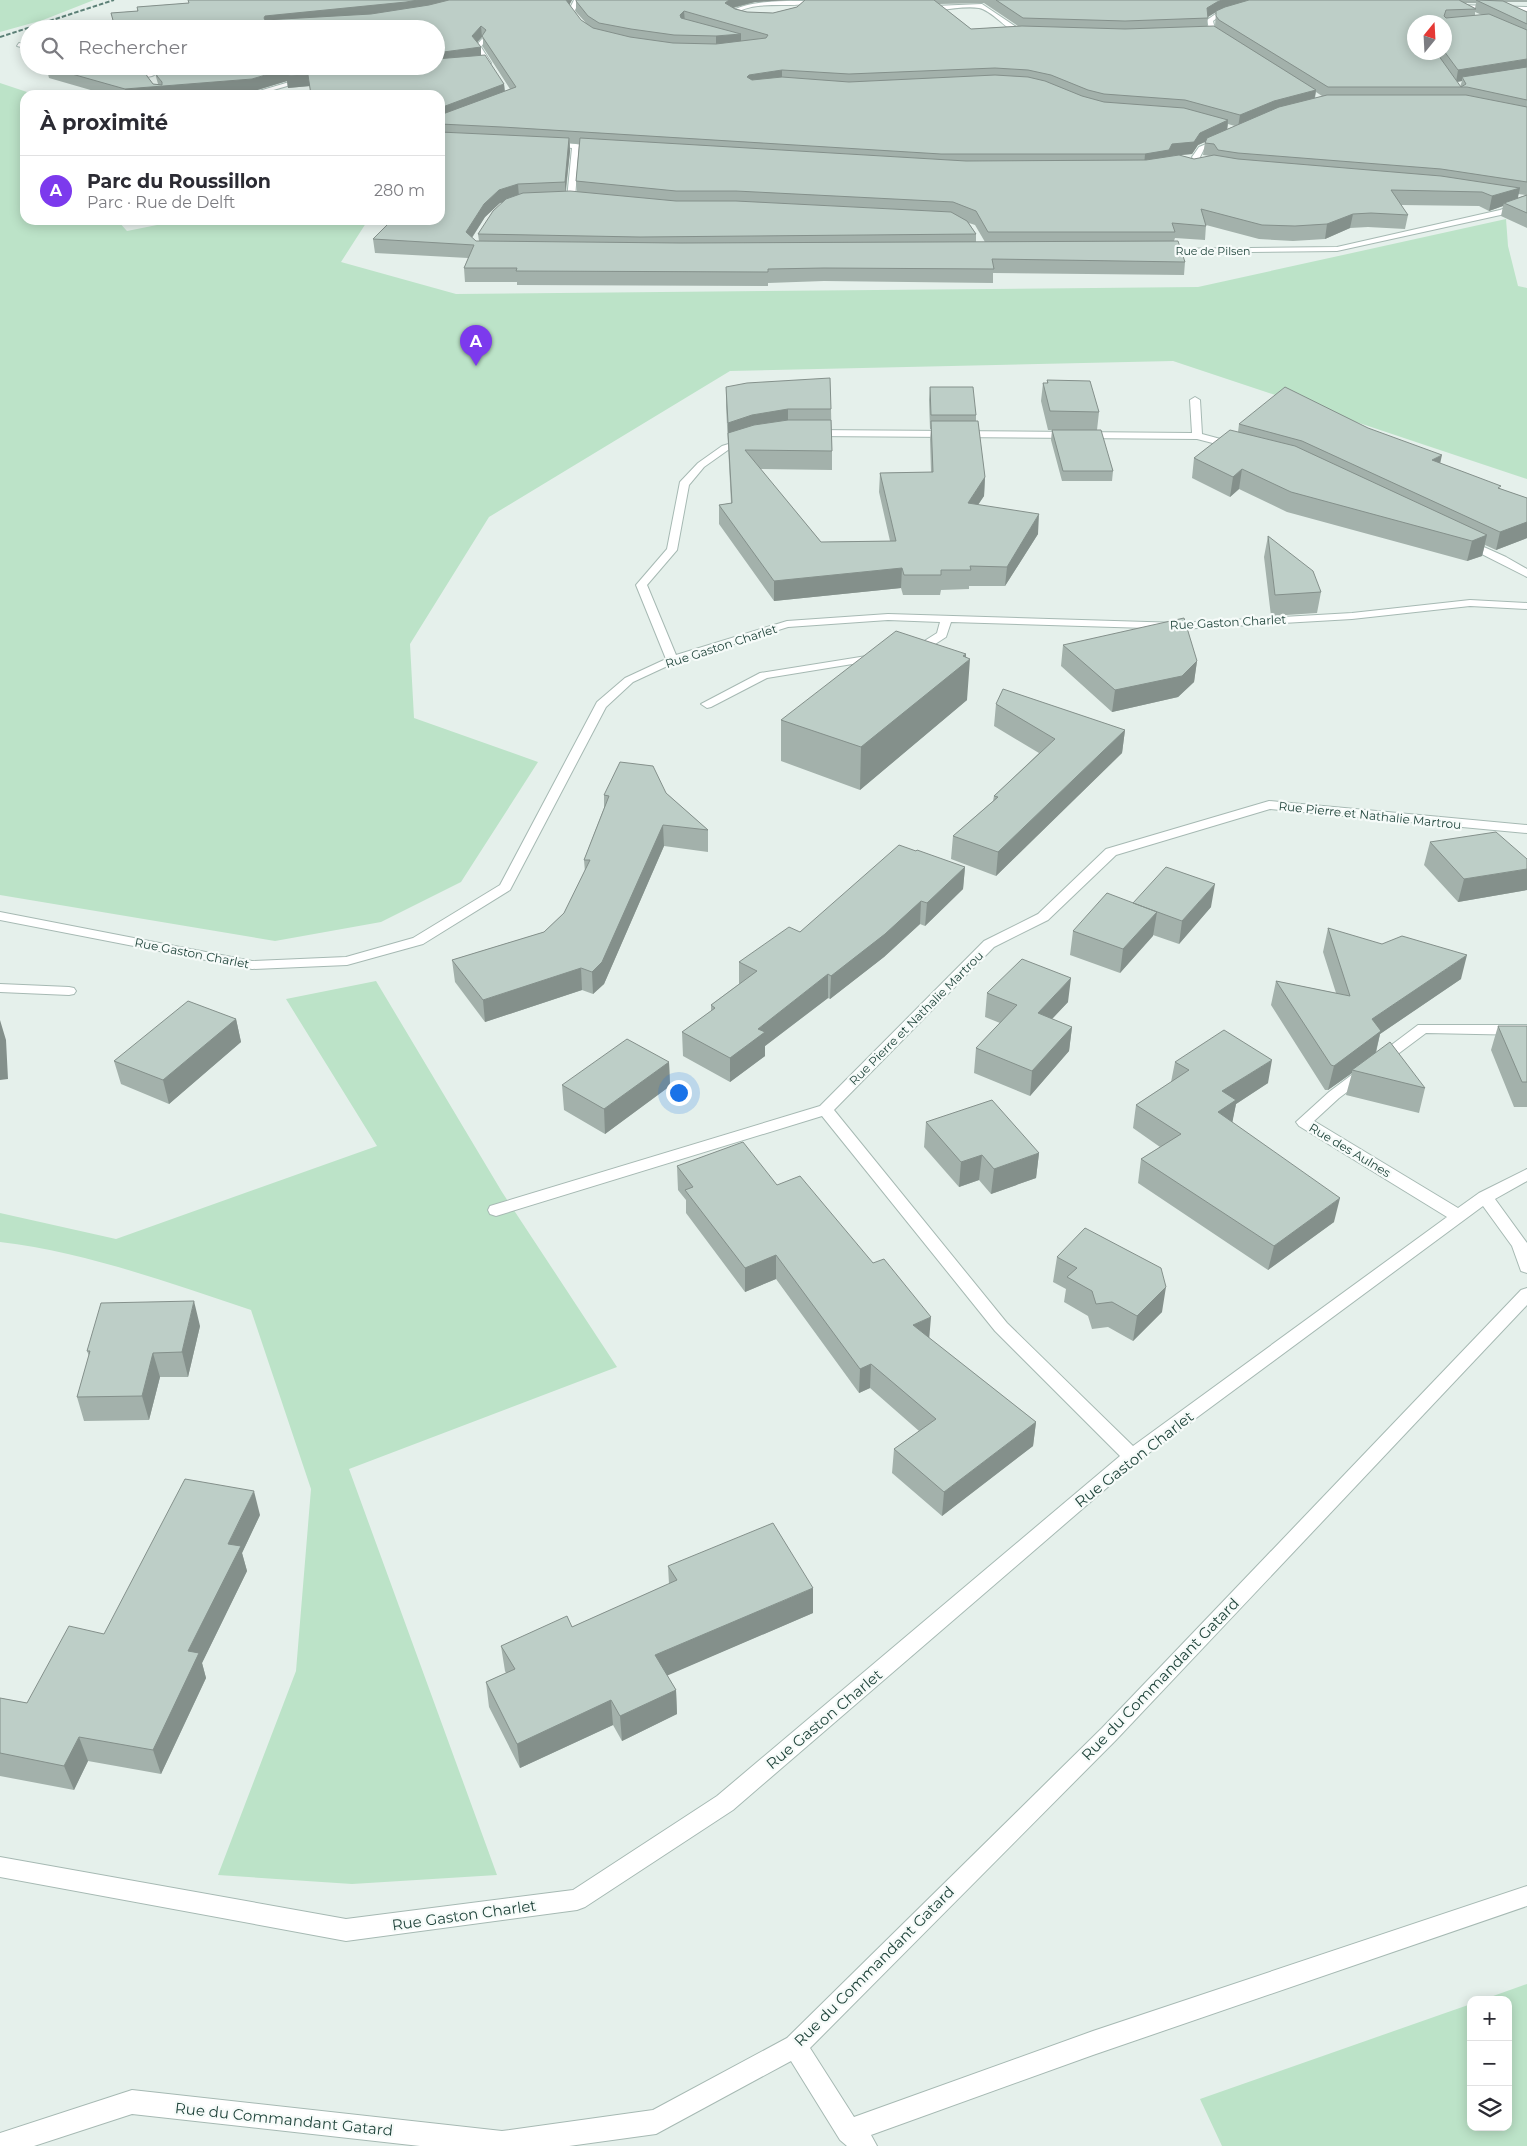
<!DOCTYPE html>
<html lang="fr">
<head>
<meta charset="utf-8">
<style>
  :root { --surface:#fff; --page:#f2f2f3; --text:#2b2b33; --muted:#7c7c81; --line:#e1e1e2; --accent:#7c3aed }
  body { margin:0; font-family:Montserrat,sans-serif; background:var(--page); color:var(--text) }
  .controls { position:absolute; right:15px; bottom:15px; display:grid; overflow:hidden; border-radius:10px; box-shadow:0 2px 12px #0003 }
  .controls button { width:45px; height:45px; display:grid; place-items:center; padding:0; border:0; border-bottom:1px solid var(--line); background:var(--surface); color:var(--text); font:25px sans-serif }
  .compass { position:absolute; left:1407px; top:15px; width:45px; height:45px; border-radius:50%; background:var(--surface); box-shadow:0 2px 12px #0003; rotate:18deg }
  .you { position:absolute; left:678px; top:1092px; width:18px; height:18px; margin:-12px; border:4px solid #fff; border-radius:50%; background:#1a73e8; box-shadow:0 0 0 8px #1a73e833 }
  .badge { display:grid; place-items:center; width:32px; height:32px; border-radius:50%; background:var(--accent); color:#fff; font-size:16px; font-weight:700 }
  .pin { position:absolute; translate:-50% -41px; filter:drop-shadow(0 1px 2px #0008) }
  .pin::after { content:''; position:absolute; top:26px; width:18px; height:15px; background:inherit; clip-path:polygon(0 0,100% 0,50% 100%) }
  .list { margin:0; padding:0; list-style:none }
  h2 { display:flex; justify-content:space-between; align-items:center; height:65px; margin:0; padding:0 20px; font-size:21px }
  h2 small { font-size:16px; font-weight:400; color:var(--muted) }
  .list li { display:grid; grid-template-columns:32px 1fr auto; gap:15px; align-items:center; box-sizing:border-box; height:70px; padding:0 20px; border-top:1px solid var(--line) }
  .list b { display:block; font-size:19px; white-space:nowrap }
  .list p { margin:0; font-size:16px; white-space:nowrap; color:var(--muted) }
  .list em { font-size:16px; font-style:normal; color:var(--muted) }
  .icon { flex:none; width:28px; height:28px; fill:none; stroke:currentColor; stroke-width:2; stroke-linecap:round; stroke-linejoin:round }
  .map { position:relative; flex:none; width:1527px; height:2146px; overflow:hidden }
  .search { position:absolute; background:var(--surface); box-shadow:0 2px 12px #0003; left:20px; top:20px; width:425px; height:55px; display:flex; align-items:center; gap:12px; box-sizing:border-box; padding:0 18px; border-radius:28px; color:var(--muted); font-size:19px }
  .panel { position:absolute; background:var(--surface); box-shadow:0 2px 12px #0003; left:20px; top:90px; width:425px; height:135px; border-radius:15px }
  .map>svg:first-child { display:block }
  .green { fill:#bce3c8 }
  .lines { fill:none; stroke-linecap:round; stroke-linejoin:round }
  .minor-casing { stroke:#a6b9b3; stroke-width:2 }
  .minor { fill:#fff; fill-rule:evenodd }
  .rail { stroke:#5c8077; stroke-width:2; stroke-dasharray:4.5 2; stroke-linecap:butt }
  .wall { fill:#a3b1ab; fill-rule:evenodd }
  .shaded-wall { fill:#84908b }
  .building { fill:#bdcec7; stroke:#84908b }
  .labels { text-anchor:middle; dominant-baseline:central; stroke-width:4.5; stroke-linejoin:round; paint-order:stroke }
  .far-street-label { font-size:11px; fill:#21453c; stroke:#f6fbf9 }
  .street-label { font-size:12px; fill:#21453c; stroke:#f6fbf9 }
  .near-street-label { font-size:15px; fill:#21453c; stroke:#f6fbf9 }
</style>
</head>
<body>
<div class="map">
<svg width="1527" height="2146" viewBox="0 0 1527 2146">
  <rect width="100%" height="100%" fill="#e5f0eb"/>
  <path class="green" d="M0 0H94L43 20 0 32Z
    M0 83 36 95H25V220H117L127 231 182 220H368L341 262 456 294 1198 287 1506 219 1508 246 1518 286 1527 288V479L1173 361 730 371 489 517 410 644 414 718 538 762 461 882 381 922 275 941 0 895Z
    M376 981 502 1192 617 1367 349 1469 497 1875 352 1884 218 1875 296 1671 311 1489 251 1310C169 1283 86 1252 0 1242V1213L116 1239 377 1146 286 999Z
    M1527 1984V2146H1222L1200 2099 1471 2004V2127H1508V2000H1482Z"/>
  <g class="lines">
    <defs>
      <path id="minor" d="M574 0H580L574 12 584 27H580L568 12Z
        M804 1 806 4C783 7 756 1 735 13L741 16 738 18 727 14C746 0 780 1 804 1Z
        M982 4 1022 31 1033 33C1015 44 996 11 979 8 967 6 952 9 940 10L946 15 943 17 932 8 935 6Z
        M1458 5 1527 7V11L1456 8Z
        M1234 8 1236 11 1221 15 1213 21 1215 29 1226 39 1221 40 1209 29 1207 20 1217 13Z
        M482 39 485 41 481 47 491 63H487L475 47Z
        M19 43 29 45V49L17 46Z
        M97 66C109 66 118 70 130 72 138 73 147 71 154 75 143 81 108 72 97 66Z
        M306 77 309 79 308 80 256 95H246Z
        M1221 138 1226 139 1204 149 1199 159H1193L1192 157 1199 147Z
        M549 142 576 144 602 149 598 151 579 149 575 197 587 198V202L571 201 567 199 572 148 547 145 546 144Z
        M1527 200V205L1505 214 1337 251 1162 253 1158 251 1162 249 1337 247 1500 210Z
        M1195 397 1200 400 1202 434 1239 444V448L1236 449 1197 439 813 436 808 433 813 430 1192 433 1190 400Z
        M748 438 753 441 751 443 728 450 704 467 689 485 677 550 647 585 676 655 787 621 888 614 1180 623 1352 613 1470 600 1527 603V609L1470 606 1352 619 1180 629 951 622 946 637 923 652 914 654 908 651 910 649 915 647 937 633 940 622 888 620 788 627 676 662 633 682 606 707 510 890 423 944 347 965 252 969 0 920V912L252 961 346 957 413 938 500 885 597 702 625 678 666 659 636 585 667 549 680 482 698 463 722 446Z
        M1466 539 1506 557 1527 569V577L1462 544 1461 542Z
        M879 654 883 655 885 657 883 659 767 678 711 707 707 708 701 704 760 673Z
        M1269 801 1527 825V833L1270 809 1116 855 1048 920 994 947 834 1110 1007 1323 1133 1446 1447 1217 1299 1126 1296 1122 1329 1092 1418 1025H1527V1035L1426 1033 1339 1098 1314 1121 1458 1208 1479 1193 1527 1169V1181L1495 1199 1527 1243V1273L1521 1271 1512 1246 1483 1206 1138 1461 733 1810 585 1907 577 1910 346 1941 0 1877V1857L346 1919 573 1890 717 1796 1120 1456 995 1331 822 1116 496 1216 490 1214 488 1210 490 1206 820 1106 984 941 1038 914 1106 849Z
        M0 984 69 987 74 988 76 991 74 994 69 995 0 992Z
        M1527 1288V1305L1116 1740 810 2048 854 2117 1093 2031 1527 1886V1906L1093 2055 871 2135 877 2146H847L840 2140 791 2061 656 2134 569 2146H420L132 2114 34 2146H0V2133L132 2090 502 2131 653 2110 787 2038 1102 1728 1521 1290Z"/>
    </defs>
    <use href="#minor" class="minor-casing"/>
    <use href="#minor" class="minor"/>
    <path class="rail" d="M0 37 114 0"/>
  </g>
  <path class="wall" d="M188 0H572L569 5 581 20 586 23 576 12V0H791L755 2 734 8 747 12 773 13 797 7 805 0H1527V2H1504L1527 12V228L1501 216 1503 206 1489 211 1479 206 1400 205 1408 215 1405 229 1368 227 1350 228 1325 239 1293 241 1259 239 1206 225 1205 240 1175 238 1174 241 1185 262 1184 275 993 273V283L824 281 768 283V286L517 285V282H465L464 268 468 258 375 253 373 239 386 226V223L440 220V95L310 86 288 88 287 81 254 91 200 95H108L49 78 46 66H144L147 76 153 84H158L153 66H436L114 24 111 13 137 11V7L189 3ZM984 3 1018 26 971 29 939 4ZM1465 3H1476L1475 8ZM1216 12 1215 26H1207L1208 17ZM1475 12 1482 15H1475ZM1444 22V52H1414ZM482 37 483 38V47L510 89 505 91 504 84 481 55V47L477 42ZM1462 81 1460 87 1457 82ZM1316 92 1322 96 1315 98ZM1228 124 1235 126 1227 129ZM1205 142 1203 155 1210 156 1194 159 1179 155 1192 154 1198 145ZM570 143 579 144 576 181 577 192H566L570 151ZM1518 194 1526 195 1517 198ZM500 203H502L478 234 479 241H476L472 238 485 217ZM969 223 975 225 985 242H976V234Z
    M1047 380 1099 412 1097 430 1113 471 1112 481H1062L1051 440 1052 430H1048L1041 401 1043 383H1047Z
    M726 387 831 409 832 451V470L760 469 821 542 890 541 879 492 880 473 931 472 930 439 931 429H930L929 400 930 387 976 415V421L985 477 984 496 978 505 1038 534 1005 586H969V589L941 590 940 595H903L901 588 774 601 719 524V505L731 503 726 406Z
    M1239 424 1440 463 1501 489 1527 498V538L1496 550 1485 545 1482 556 1467 561 1287 512 1239 489 1230 497 1192 478 1194 458 1238 432Z
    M1268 536 1321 592 1317 613 1271 616 1264 557Z
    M1063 645 1197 661 1194 682 1178 697 1112 712 1061 666Z
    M966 654 967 700 860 790 781 761V720Z
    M996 704 1125 730 1122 753 996 876 951 859 953 836 993 801 994 796 1039 753 994 726Z
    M666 793 708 830V852L664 846 604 984 593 994 582 990 485 1022 455 982 452 960 544 932 564 913 585 872 584 860 604 808V795Z
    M1430 842 1527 859V890L1458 902 1424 865Z
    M916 851 965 867 963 889 925 926 920 924 884 957 830 999 828 998 765 1046V1056L730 1082 683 1056 682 1032 711 1011V1005L739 984V962L800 932Z
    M1133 903 1211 907 1179 944 1153 935 1120 973 1070 955 1073 931Z
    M1328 928 1461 979 1380 1034 1376 1053 1425 1088 1419 1113 1346 1095 1352 1073 1328 1090H1325L1271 1005 1276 981 1336 993 1323 952Z
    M987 993 1068 1002 1052 1019 1072 1027 1069 1051 1030 1096 974 1073 976 1048 1000 1023 985 1017Z
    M236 1019 241 1042 169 1104 121 1084 114 1061Z
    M1498 1026H1527V1107H1514L1491 1050Z
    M669 1062 670 1086 605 1134 564 1110 562 1085Z
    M1175 1062 1268 1083 1236 1104 1232 1122 1334 1222 1268 1270 1138 1183 1141 1159 1160 1147 1133 1128 1136 1105 1171 1082Z
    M926 1122 1039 1153 1036 1178 991 1194 979 1180 959 1187 924 1147Z
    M677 1166 777 1185 930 1339 1036 1422 1033 1446 942 1516 892 1473 894 1449 919 1431 870 1388 859 1393 776 1279 745 1292 686 1213V1200L678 1190Z
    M1057 1257 1162 1312 1133 1341 1108 1327 1092 1329 1088 1316 1064 1302 1066 1289 1053 1282Z
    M200 1326 188 1377H160L149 1420 84 1421 77 1397 89 1356 87 1351Z
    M260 1515 242 1553 247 1571 202 1663 206 1678 161 1774 88 1761 74 1790 0 1776V1698L27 1703Z
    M668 1566 813 1613 667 1675 676 1690 677 1714 622 1741 613 1725 520 1768 489 1707 486 1682 506 1673 505 1671 501 1646 572 1627 669 1584Z"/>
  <path class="shaded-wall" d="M418 0H457L407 13 267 27 264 18 265 16Z
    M566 0H572L566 11Z
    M729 0H791L755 2 735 7 725 13V3Z
    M1222 0H1272L1216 12 1206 18 1207 8 1217 2Z
    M684 11 685 22 680 26V15Z
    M481 26 482 37 473 47 472 36Z
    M741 34V45L716 47V36Z
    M481 47V58L436 64V53Z
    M1527 59V69L1462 77V81L1456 82 1458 70Z
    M296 66H407L310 86 288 88 287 81 254 91 200 95H126L125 89 252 79Z
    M782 70V81L749 86 747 77 749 75Z
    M504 84 505 96 440 120V108Z
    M1316 90 1314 101 1238 127 1240 115 1274 101Z
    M1228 120 1227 132 1198 145 1192 154 1171 156 1144 166 1145 154 1200 133Z
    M569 138 570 151 565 195V182Z
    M518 184 519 197 500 203 485 217 467 245 466 232 484 204 499 190Z
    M1520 188 1517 202 1504 203 1503 206 1489 211 1492 196Z
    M1353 214 1350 228 1325 239 1327 224Z
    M788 409V428L728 442V423L752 415Z
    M1442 455 1438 473 1432 460Z
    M1242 469 1239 489 1230 497 1233 477Z
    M985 477 984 496 966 522 968 503Z
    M1039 514 1038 534 1005 586 1007 567Z
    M1527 522V538L1496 550 1500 532Z
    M1487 535 1482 556 1467 561 1472 541Z
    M902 568 901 588 774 601V581Z
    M966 654 965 663 970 659 967 700 860 790 861 747Z
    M1197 661 1194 682 1178 697 1112 712 1115 690Z
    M1125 730 1122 753 996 876 998 852Z
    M663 825 664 846 604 984 593 994 592 972Z
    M965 867 963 889 925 926 927 903Z
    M1527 869V890L1458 902 1464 879Z
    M1215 884 1211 907 1179 944 1182 921Z
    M921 901 920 924 884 957 830 999 831 976Z
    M1157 912 1153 936 1120 973 1123 949Z
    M1467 955 1461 979 1380 1034 1375 1055 1352 1070V1073L1328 1090 1334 1066 1372 1019Z
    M581 968 582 990 485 1022 483 1000Z
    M828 974V998L765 1046V1056L730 1082V1058L758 1029Z
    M1071 978 1068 1002 1035 1037 1038 1013Z
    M236 1019 241 1042 169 1104 163 1080Z
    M0 1020 6 1040 8 1079 0 1080Z
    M1072 1027 1069 1051 1030 1096 1032 1071Z
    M1272 1060 1268 1083 1236 1104 1232 1124 1214 1136 1222 1091Z
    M669 1062 670 1086 605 1134 604 1109Z
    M1039 1153 1036 1178 991 1194 994 1169Z
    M982 1155 979 1180 959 1187 961 1162Z
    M1340 1198 1334 1222 1268 1270 1274 1246Z
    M776 1255V1279L745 1292V1268Z
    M1166 1287 1162 1312 1133 1341 1137 1316Z
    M194 1301 200 1326 188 1377 182 1352Z
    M931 1317 929 1341 913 1325Z
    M153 1353 160 1377 149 1420 142 1396Z
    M871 1364 870 1388 859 1393 860 1369Z
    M1036 1422 1033 1446 942 1516 944 1492Z
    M254 1491 260 1515 242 1553 247 1571 202 1663 206 1678 161 1774 153 1750 188 1651 228 1544Z
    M813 1588V1613L657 1680 655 1655Z
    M676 1690 677 1714 622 1741 620 1716Z
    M611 1700 613 1725 520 1768 517 1744Z
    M79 1737 88 1761 74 1790 64 1766Z"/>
  <path class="building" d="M188 0H418L406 2 265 16 264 18 265 20 371 14 429 5 449 0H566L581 20 593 28 630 37 673 43 716 44 766 38 768 35 684 11 680 15 681 18 741 34 716 36 674 35 631 29 599 23 588 16 576 1V0H729L725 3 735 9 747 12 773 13 797 7 805 0H934L971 29 1022 26 1125 29 1214 26 1316 90 1274 101 1240 115 1185 100 1104 94 1088 90 1051 75 1028 70 995 68 849 74 782 70 749 75 747 77 752 80 782 77 849 82 995 75 1028 77 1045 81 1082 96 1104 102 1184 108 1228 120 1200 133 1194 142 1172 144 1169 150 1145 154H941L502 127 440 124V115L516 87 482 36 486 30 481 26 472 36 481 47 436 53V29H72V27L114 24 111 13 138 11 137 7 189 3Z
    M996 0H1222L1217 2 1207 8 1208 18 1125 21 1023 18Z
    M1249 0H1459L1476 9 1446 10 1444 16 1446 18 1489 14 1527 30V59L1458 70 1444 51V22H1414V52H1436L1461 87 1466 84 1462 77 1527 67V100L1467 87H1328L1219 20 1216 16V11L1225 7Z
    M1476 0 1503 1 1527 12V24Z
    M485 55 504 84 440 108V95H311L308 75 286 76 313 69 348 66H436V59Z
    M49 66H126L144 67 147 76 153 84 162 85V82L157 76 154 66H296L252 79 125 89 47 67Z
    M1327 95H1466L1527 107V182L1441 169 1238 153 1218 150 1214 144 1205 143 1207 138 1279 107Z
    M440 132 569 138 565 182 518 184 499 190 484 204 466 232 476 241 680 243 1178 241 1185 262 992 259 994 269 824 268 768 269V272L516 271 517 268H464L474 245 373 239 389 223H386L388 220H440V140L442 137 440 138Z
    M580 138 966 161 1146 160 1179 155 1194 159 1214 155 1238 159 1441 176 1520 188 1492 196 1482 192 1391 190 1408 215 1371 213 1353 214 1327 224 1295 226 1262 225 1201 209 1206 226 1172 223 1175 232H988L976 211 953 202 736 191H676L576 181Z
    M570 191 676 201H736L951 212 967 221 976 234 640 237 478 234 493 211 506 199 523 193Z
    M1527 195V213L1504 203Z
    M830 378 831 409H788L752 415 728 423 726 387 747 383Z
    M1047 380 1090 381 1099 412 1050 411 1043 383H1048Z
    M930 387H973L976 415H931Z
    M1285 387 1368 428 1442 455 1432 460 1501 486 1498 488 1527 498V522L1500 532 1302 441 1239 424Z
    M788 420H831L832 451 745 450 821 542 896 541 880 473 933 472 931 421H978L985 477 968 503 1039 514 1007 567 970 566 971 570H941V575H904L902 568 774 581 719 505 732 503 728 433 754 425Z
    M1052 430H1101L1113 471H1063Z
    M1230 430 1295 446 1487 535 1472 541 1291 492 1242 469 1233 477 1194 458Z
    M1268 536 1313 571 1321 592 1275 595Z
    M1184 618 1197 661 1182 676 1115 690 1063 645Z
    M896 631 966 654 963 656 970 659 861 747 781 720Z
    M1003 689 1125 730 998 852 953 836 998 797 994 796 1055 739 996 704Z
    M620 762 653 766 666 793 708 830 663 825 602 962 592 972 581 968 483 1000 452 960 544 932 564 913 590 860H584L609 796 604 795Z
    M1496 832 1527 859V869L1464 879 1430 842Z
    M899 845 916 851 917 850 965 867 927 903 921 901 885 934 831 976 828 974 758 1029 765 1032 730 1058 682 1032 715 1008 711 1005 757 971 739 962 789 927 800 932Z
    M1166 867 1215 884 1182 921 1133 903Z
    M1107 893 1157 912 1123 949 1073 931Z
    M1328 928 1382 944 1402 936 1467 955 1372 1019 1381 1031 1334 1066 1331 1065 1276 981 1350 996Z
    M1022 959 1071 978 1038 1013 1072 1027 1032 1071 976 1048 1017 1005 987 993Z
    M188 1001 236 1019 163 1080 114 1061Z
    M1498 1026H1527V1082H1522Z
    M1224 1030 1272 1060 1222 1091 1236 1100 1218 1112 1340 1198 1274 1246 1141 1159 1181 1134 1136 1105 1189 1070 1175 1062Z
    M627 1039 669 1062 604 1109 562 1085Z
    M1390 1042 1425 1088 1352 1070Z
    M992 1100 1039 1153 994 1169 982 1155 961 1162 926 1122Z
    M743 1142 777 1185 800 1176 873 1263 884 1259 931 1317 913 1325 1036 1422 944 1492 894 1449 936 1419 871 1364 860 1369 776 1255 745 1268 685 1190 693 1187 677 1166Z
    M1085 1228 1161 1268 1166 1287 1137 1316 1112 1302 1096 1304 1092 1291 1067 1277 1077 1268 1057 1257Z
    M194 1301 182 1352 153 1353 142 1396 77 1397 90 1351H87L101 1303Z
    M185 1479 254 1491 228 1544 241 1546 188 1651 199 1653 153 1750 79 1737 64 1766 0 1753V1698L27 1703 69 1626 104 1634Z
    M773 1523 813 1588 655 1655 676 1690 620 1716 611 1700 517 1744 486 1682 515 1669 501 1646 567 1616 572 1627 677 1580 668 1566Z"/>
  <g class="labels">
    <g class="far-street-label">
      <text x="1213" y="251">Rue de Pilsen</text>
    </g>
    <g class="street-label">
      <text transform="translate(1228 622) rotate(-3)">Rue Gaston Charlet</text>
      <text transform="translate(721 646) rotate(-18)">Rue Gaston Charlet</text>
      <text transform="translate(1370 815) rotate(6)">Rue Pierre et Nathalie Martrou</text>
      <text transform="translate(192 953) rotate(11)">Rue Gaston Charlet</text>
      <text transform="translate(916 1018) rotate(-45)">Rue Pierre et Nathalie Martrou</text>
      <text transform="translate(1350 1150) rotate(31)">Rue des Aulnes</text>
    </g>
    <g class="near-street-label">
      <text transform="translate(1134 1459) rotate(-38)">Rue Gaston Charlet</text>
      <text transform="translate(1160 1679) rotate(-46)">Rue du Commandant Gatard</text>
      <text transform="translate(824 1719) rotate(-40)">Rue Gaston Charlet</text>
      <text transform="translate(464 1915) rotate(-8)">Rue Gaston Charlet</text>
      <text transform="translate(874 1966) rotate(-45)">Rue du Commandant Gatard</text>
      <text transform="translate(284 2119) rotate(6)">Rue du Commandant Gatard</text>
    </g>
  </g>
</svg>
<div class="controls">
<button>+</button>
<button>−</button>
<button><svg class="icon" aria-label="layers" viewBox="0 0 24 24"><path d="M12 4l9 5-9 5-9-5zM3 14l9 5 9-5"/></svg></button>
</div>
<svg class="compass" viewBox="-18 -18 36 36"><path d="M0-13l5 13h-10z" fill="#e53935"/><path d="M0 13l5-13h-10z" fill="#7c7c81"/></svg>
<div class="you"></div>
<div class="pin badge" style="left:476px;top:366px">A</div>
<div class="search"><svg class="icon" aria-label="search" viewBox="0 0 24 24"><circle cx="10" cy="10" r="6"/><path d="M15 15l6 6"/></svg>Rechercher</div>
<section class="panel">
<h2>À proximité<small></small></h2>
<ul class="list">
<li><span class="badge">A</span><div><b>Parc du Roussillon</b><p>Parc · Rue de Delft</p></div><em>280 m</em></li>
</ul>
</section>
</div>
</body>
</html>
